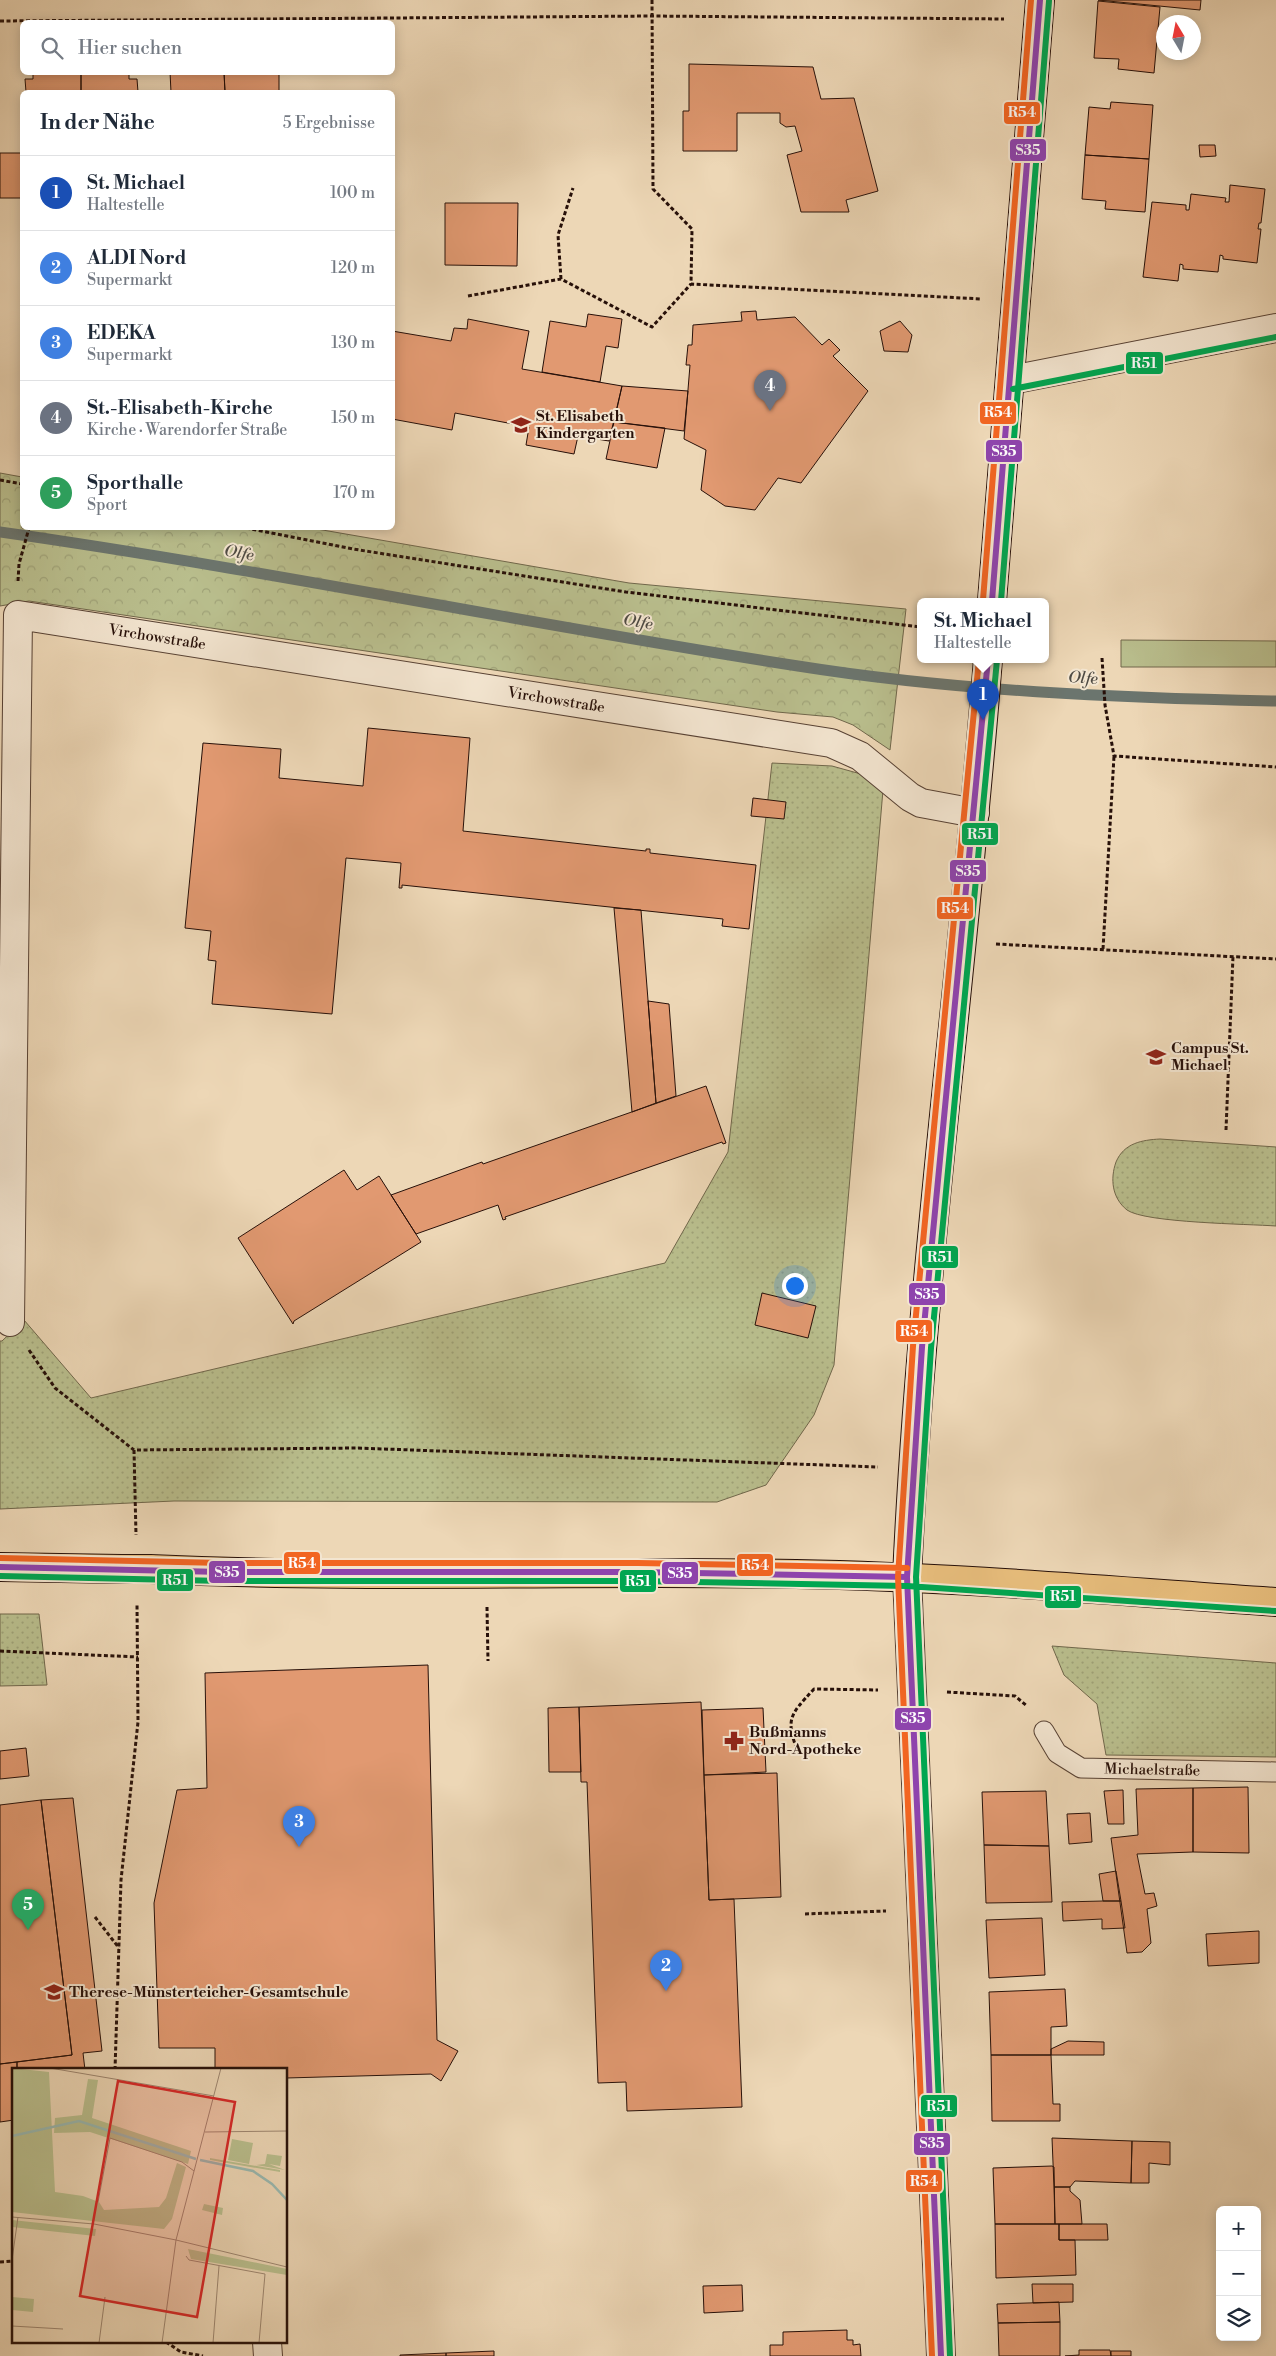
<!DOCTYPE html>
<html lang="de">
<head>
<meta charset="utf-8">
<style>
  :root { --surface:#fff; --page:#f2f2f3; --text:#1f2937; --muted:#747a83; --line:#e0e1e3; --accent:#111827 }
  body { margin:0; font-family:"Libre Bodoni",serif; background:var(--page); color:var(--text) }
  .controls { position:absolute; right:15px; bottom:15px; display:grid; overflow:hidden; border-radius:8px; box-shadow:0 2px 12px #0003 }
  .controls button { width:45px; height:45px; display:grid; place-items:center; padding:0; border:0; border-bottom:1px solid var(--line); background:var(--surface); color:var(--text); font:25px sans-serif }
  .compass { position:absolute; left:1156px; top:15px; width:45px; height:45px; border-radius:50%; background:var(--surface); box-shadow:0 2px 12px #0003; rotate:350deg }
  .you { position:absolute; left:794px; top:1285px; width:18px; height:18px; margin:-12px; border:4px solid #fff; border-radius:50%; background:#1a73e8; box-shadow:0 0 0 8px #1a73e833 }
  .badge { display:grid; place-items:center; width:32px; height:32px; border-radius:50%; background:var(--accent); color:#fff; font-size:16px; font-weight:700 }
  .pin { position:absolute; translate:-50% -41px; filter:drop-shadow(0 1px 2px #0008) }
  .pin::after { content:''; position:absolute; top:26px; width:18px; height:15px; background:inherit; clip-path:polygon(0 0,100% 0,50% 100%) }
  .popup { position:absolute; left:917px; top:598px; width:132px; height:65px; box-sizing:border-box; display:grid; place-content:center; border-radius:8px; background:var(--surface); filter:drop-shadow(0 1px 4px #0005); font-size:16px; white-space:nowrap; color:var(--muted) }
  .popup b { font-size:19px; color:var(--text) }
  .popup::after { content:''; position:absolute; left:50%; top:100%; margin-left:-10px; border:10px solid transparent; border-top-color:var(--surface) }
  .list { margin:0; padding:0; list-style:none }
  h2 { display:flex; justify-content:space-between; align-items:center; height:65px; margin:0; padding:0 20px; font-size:21px }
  h2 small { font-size:16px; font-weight:400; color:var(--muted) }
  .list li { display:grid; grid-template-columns:32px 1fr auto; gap:15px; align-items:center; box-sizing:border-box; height:75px; padding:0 20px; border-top:1px solid var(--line) }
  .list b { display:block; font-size:19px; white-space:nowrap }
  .list p { margin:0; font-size:16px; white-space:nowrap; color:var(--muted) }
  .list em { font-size:16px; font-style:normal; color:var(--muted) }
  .icon { flex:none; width:28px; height:28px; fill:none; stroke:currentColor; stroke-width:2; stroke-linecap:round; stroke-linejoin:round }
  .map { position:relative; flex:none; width:1276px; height:2356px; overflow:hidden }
  .search { position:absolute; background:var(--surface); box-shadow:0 2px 12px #0003; left:20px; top:20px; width:375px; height:55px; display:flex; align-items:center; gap:12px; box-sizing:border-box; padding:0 18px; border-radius:8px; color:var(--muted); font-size:19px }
  .panel { position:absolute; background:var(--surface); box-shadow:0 2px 12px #0003; left:20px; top:90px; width:375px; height:440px; border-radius:8px }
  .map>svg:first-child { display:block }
  .grass { fill:url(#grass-dots); stroke:#70674b }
  .forest { fill:url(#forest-crowns); stroke:#70674b }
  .garden { fill:#b9be8d; stroke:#70674b }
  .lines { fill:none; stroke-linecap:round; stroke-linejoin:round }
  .stream { stroke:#6b756e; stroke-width:11 }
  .building { fill:#e19971; stroke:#271009 }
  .service-casing { stroke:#584234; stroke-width:21 }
  .minor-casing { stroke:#584234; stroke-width:30 }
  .tertiary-casing { stroke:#584234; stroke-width:30 }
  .secondary-casing { stroke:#271009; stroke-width:30 }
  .primary-casing { stroke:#271009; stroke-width:30 }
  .path { stroke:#271009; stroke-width:3; stroke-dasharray:4 2.5; stroke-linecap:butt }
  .service { stroke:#f3e5d0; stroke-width:19 }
  .minor { stroke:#f3e5d0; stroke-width:28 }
  .tertiary { stroke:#f3e5d0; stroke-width:28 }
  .secondary { stroke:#f3e5d0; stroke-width:28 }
  .primary { stroke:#e6bc7b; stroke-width:28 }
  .primary-bridge-casing { stroke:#271009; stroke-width:30; stroke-linecap:butt }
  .primary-bridge { stroke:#e6bc7b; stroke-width:28 }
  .bus-1-casing { stroke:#f3e5d0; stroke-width:10 }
  .bus-2-casing { stroke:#f3e5d0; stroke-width:10 }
  .bus-3-casing { stroke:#f3e5d0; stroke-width:10 }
  .bus-1 { stroke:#8e44ad; stroke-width:6 }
  .bus-2 { stroke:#00a651; stroke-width:6 }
  .bus-3 { stroke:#f26522; stroke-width:6 }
  .labels { text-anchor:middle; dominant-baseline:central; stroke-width:4; stroke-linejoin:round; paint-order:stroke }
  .poi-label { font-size:15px; font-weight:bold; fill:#271009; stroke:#f3e5d0; text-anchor:start }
  .street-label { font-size:15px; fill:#271009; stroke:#f3e5d0 }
  .water-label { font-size:16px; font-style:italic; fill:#4f4b44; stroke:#f3e5d0 }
  .inset-river { fill:none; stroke:#99b9b1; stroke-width:2.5 }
  .inset-road { fill:none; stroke:#9e8771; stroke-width:1 }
  .view { fill:#d62828; fill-opacity:0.15; stroke:#d62828; stroke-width:2.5 }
  .inset-edge { fill:none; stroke:#271009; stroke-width:2.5 }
  .line-badge { stroke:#f3e5d0; stroke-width:2 }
  .badge-label { font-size:14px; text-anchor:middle; font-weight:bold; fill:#fff }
</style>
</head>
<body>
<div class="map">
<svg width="1276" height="2356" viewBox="0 0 1276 2356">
  <defs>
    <pattern id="grass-dots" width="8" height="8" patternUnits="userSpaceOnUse" patternTransform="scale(1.25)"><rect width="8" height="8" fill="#b9be8d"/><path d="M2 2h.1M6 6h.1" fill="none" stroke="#9fa278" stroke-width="1.8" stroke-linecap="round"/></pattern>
    <pattern id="forest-crowns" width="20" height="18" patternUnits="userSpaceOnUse" patternTransform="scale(1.25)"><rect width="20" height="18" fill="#b9be8d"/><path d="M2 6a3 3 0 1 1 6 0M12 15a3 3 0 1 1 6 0" fill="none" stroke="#9fa278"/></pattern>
  </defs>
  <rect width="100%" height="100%" fill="#edd7b6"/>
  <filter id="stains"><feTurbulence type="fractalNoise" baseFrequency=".004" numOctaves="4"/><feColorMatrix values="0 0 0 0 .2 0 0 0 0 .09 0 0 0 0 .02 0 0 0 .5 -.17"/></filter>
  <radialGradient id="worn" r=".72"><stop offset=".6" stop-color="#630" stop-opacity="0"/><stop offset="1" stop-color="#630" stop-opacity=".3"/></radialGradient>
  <path class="grass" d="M772 763 832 766 861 774 883 790 834 1365 814 1415 766 1485 717 1502 174 1501 0 1509V1341H2L24 1320 91 1398 665 1263 728 1152Z
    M1160 1139 1276 1147V1226C1249 1224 1145 1223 1127 1210 1112 1198 1110 1179 1116 1162 1124 1143 1142 1140 1160 1139Z
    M39 1614 47 1685 0 1686V1614Z
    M1052 1646 1276 1663V1757L1106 1755 1097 1704 1064 1675Z"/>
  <path class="forest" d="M0 473 22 477V528H311L629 583 906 609 890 750 853 725 833 717 777 712 29 601 0 606Z"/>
  <path class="garden" d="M1121 640 1276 641V667H1121Z"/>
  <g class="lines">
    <path class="stream" d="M0 532C267 570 532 625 798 666 955 691 1118 698 1276 701"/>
  </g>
  <path class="building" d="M1098 0H1201L1200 10Z
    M1098 1 1160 7 1154 73 1118 69 1119 59 1094 58Z
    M689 64 813 67 821 99 854 98 878 191 846 200 849 212H801L787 155 802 151 795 126 786 127 780 123V113H737V151H683V111H689Z
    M33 72H81V92H26L25 79H33Z
    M81 72H129V79H137L138 92H81Z
    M170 72H224L225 92H171Z
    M224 72H279V92H225Z
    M1111 102 1153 105 1149 159 1085 155 1089 107 1110 109Z
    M1199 145H1215L1216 156 1200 157Z
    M0 153H21V198H0Z
    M1085 155 1149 159 1145 212 1105 209 1106 201 1082 199Z
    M1230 185 1265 189 1261 223H1259L1258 229H1261L1257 263 1223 259V256L1220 255 1218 272 1183 269V265L1180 264 1178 281 1143 277 1152 202 1186 205V210H1189L1191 194 1226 198 1225 202H1229Z
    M445 203H518L517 266 445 265Z
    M756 311 757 320 795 317 822 345 829 339 840 350 833 356 868 391 801 483 778 478 755 510 725 506 701 490 706 450 684 439 690 365H686L688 345H692L693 325 742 321 741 312Z
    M588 314 622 319 618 348 606 346 600 382 542 372 550 321 586 327Z
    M468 319 529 331 522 369 622 386 609 441 578 436 574 454 526 445 529 427 455 413 452 430 392 419V331L451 341 454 328 467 329Z
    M900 321 912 335 908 352 884 351 880 331Z
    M622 386 688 391 684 431 614 422Z
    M614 422 665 428 657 468 606 459Z
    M368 728 470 738 463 831 646 851V849H650V853L756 865 749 929 722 926 723 919 402 885V888H399L401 863 346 858 332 1014 212 1004 216 961 208 960 211 931 185 928 203 743 281 749 279 778 363 786Z
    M753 798 786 802 784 819 751 816Z
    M614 908 641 910 656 1103 632 1112Z
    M648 1001 669 1004 676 1096 656 1103Z
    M706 1086 726 1143 723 1144 722 1142 505 1217 506 1219 503 1220 498 1205 416 1234 391 1195 482 1162 483 1164Z
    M344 1170 357 1190 379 1176 421 1242 294 1321 293 1324 238 1238Z
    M762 1293 816 1306 808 1338 755 1325Z
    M428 1665 437 2040 458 2051 441 2081 431 2074 286 2078V2070H215V2048H159L154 1903 177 1790 207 1788 205 1673Z
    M701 1702 709 1900 734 1899 742 2107 627 2111 626 2082 598 2083 587 1782H581L579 1707Z
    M579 1707 581 1772H549L548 1708Z
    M763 1708 766 1772 704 1775 702 1710Z
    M26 1748 29 1776 0 1779V1751Z
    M777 1773 781 1897 709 1900 704 1775Z
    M1248 1787 1249 1853 1193 1852V1788Z
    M1193 1788V1852L1137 1854 1145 1894 1154 1893 1157 1906 1147 1909 1151 1943 1142 1952 1127 1953 1111 1838 1138 1835 1136 1789Z
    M1123 1790 1124 1824H1108L1104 1791Z
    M1046 1791 1049 1846 984 1845 982 1792Z
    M73 1798 102 2051 83 2053 85 2070H17V2062L72 2055 41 1800Z
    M41 1800 72 2055 0 2064V1805Z
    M1090 1813 1092 1842 1069 1844 1067 1814Z
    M984 1845 1049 1846 1052 1902 986 1903Z
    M1116 1871 1121 1901H1103L1099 1874Z
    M1103 1901H1121L1125 1928 1102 1929V1919L1063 1921 1062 1902Z
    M1042 1918 1045 1975 989 1978 986 1920Z
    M1259 1931V1963L1208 1966 1206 1934Z
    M1065 1989 1067 2026 1051 2027V2055H991L989 1992Z
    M1068 2041 1104 2042V2055H1051V2049Z
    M991 2055H1051L1053 2104H1060V2121H992Z
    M17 2062V2070H14V2120L0 2122V2064Z
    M1052 2138 1132 2141 1131 2183 1075 2181 1070 2187H1054Z
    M1132 2141 1170 2142V2165L1149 2163V2183H1131Z
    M1052 2166 1054 2167 1055 2224H995L993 2168Z
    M1054 2187H1070V2191L1080 2200 1082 2224H1055Z
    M995 2224H1059V2240H1075L1076 2275 996 2278Z
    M1059 2224H1107L1108 2240H1059Z
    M1032 2284H1073V2302L1033 2303Z
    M742 2285 743 2311 704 2313 703 2286Z
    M1059 2302 1060 2322 998 2323 997 2304Z
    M1060 2322V2356H999L998 2323Z
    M847 2330V2340H853V2345L860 2344 861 2356H770V2345H783V2332Z
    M1079 2350H1110L1111 2356H1065L1079 2355Z
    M494 2351V2356H446V2353Z
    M1111 2351H1131V2356H1111Z
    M446 2353V2356H400V2355Z"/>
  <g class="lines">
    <defs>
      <g id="service">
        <path id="s1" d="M1044 1731 1057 1753 1081 1768 1276 1772"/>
      </g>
      <g id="minor">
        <path d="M1011 380 1276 328"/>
        <path id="s2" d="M10 1322 18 615 831 743 860 756 910 797 921 803 975 813"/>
        <path d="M267 2342 268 2356"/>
      </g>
      <path id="tertiary" d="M907 1577 941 2356"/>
      <path id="secondary" d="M992 601 1040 0
        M907 1577C921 1270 964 965 988 659"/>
      <path id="primary" d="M0 1567 121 1569
        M150 1569C365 1579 581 1570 796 1574 956 1577 1116 1591 1276 1602"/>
    </defs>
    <use href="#service" class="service-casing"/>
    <use href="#minor" class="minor-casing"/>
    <use href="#tertiary" class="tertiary-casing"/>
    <use href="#secondary" class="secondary-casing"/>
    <use href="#primary" class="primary-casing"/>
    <path class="path" d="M652 0 653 189 692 229 691 284 982 299
      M0 21 652 16 1004 19
      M561 279 558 235 573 188
      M468 296 561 279 652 327 691 284
      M0 480 22 484
      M246 528 353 549 626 592 920 627
      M18 581 19 564 29 528
      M1102 658 1105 705 1114 756 1276 767
      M996 944 1276 959
      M1103 949 1114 756
      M1226 1130 1233 956
      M29 1350 55 1388 134 1450 357 1448 878 1467
      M134 1450 136 1535
      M487 1607 488 1661
      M0 1651 138 1657
      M947 1692 1015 1696 1027 1706
      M799 1755C785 1719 789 1716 814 1689L878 1690
      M805 1914 886 1911
      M95 1917 119 1948
      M115 2070 121 1880 138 1722 137 1604
      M0 2262 14 2261
      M166 2342 181 2352 203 2356"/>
    <use href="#service" class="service"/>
    <use href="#minor" class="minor"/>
    <use href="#tertiary" class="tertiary"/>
    <use href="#secondary" class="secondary"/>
    <use href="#primary" class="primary"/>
    <defs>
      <path id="primary-bridge" d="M121 1569H150"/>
    </defs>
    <use href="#primary-bridge" class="primary-bridge-casing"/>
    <use href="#primary-bridge" class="primary-bridge"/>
    <defs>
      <path id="bus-1" d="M992 601 1040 0
        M0 1567 223 1572H638L907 1577
        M941 2356 907 1577 922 1347 988 659"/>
      <path id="bus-2" d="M1013 389 1276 337
        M1001 601 1049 1
        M0 1576 223 1581H638L907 1586 1275 1611
        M950 2356 916 1577 931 1348 997 660"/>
      <path id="bus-3" d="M983 600 1031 0
        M0 1558 223 1563H638L907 1568
        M932 2356 898 1577 913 1346 979 659"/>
    </defs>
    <use href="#bus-1" class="bus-1-casing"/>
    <use href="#bus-2" class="bus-2-casing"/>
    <use href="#bus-3" class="bus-3-casing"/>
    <use href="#bus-1" class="bus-1"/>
    <use href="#bus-2" class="bus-2"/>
    <use href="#bus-3" class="bus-3"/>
  </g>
  <defs>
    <symbol id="school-bare" viewBox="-9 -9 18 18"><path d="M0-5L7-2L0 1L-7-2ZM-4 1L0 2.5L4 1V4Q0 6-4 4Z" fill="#8f2418" stroke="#f3e5d0" stroke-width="2.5" paint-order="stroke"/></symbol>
    <symbol id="pharmacy-bare" viewBox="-9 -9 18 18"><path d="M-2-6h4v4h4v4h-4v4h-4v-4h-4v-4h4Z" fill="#8f2418" stroke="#f3e5d0" stroke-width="2.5" paint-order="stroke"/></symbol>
  </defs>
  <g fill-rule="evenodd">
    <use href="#school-bare" x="507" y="411" width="28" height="28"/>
    <use href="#school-bare" x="1142" y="1043" width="28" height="28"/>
    <use href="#pharmacy-bare" x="720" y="1727" width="28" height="28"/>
    <use href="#school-bare" x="40" y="1978" width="28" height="28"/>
  </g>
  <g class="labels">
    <g class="poi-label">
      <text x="536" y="416">St. Elisabeth<tspan x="536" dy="17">Kindergarten</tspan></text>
      <text x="1171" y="1048">Campus St.<tspan x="1171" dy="17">Michael</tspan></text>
      <text x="749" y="1732">Bußmanns<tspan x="749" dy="17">Nord-Apotheke</tspan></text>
      <text x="69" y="1992">Therese-Münsterteicher-Gesamtschule</text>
    </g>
    <g class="street-label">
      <text stroke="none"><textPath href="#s2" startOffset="848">Virchowstraße</textPath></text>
      <text stroke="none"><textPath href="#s2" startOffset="1252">Virchowstraße</textPath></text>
      <text stroke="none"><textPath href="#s1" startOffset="125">Michaelstraße</textPath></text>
    </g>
    <g class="water-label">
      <text transform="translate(239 553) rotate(10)">Olfe</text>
      <text transform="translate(638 622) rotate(10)">Olfe</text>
      <text transform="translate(1083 678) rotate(4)">Olfe</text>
    </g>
  </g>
  <g transform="translate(12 2068)">
    <rect width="275" height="275" fill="#edd7b6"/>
    <path d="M0 0 37 4 43 124 71 128 87 134 92 142 147 139 154 130 165 95 174 99 160 151 152 161 0 144ZM192 136 211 140 210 147 190 142ZM0 152 84 161 83 168 0 159ZM176 181 275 201V207L179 191Z" fill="#b9be8d"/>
    <path d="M76 11 86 12 80 50 179 83 176 96 78 64 42 65 43 50 70 47ZM0 229 22 231 21 244 0 242Z" fill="#b9be8d"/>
    <path d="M220 71 241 75 237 96 216 92ZM255 86 270 88 268 98 257 96 273 102 244 97 253 96ZM198 90 268 102V104L198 92Z" fill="#b9be8d"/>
    <path class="inset-river" d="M0 68 67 53 184 91M188 92 241 103 260 116 275 132"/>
    <path class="inset-road" d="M38 0 202 28M193 64 275 63M86 134 98 70 170 94 182 103M0 149 82 156 164 172 275 199M164 172 209 0M174 188 177 192 253 206 247 275M0 192 6 149M0 258 51 261M87 275 93 229M150 275 164 172M201 275 207 198"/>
    <path class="view" d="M106 13 223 34 185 249 68 228Z"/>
    <rect width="275" height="275" class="inset-edge"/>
  </g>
  <g class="line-badge">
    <rect x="1003" y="101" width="38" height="24" rx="5" fill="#f26522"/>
    <rect x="1009" y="138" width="38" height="24" rx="5" fill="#8e44ad"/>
    <rect x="1125" y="351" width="39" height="24" rx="5" fill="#00a651"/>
    <rect x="979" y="401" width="38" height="24" rx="5" fill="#f26522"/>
    <rect x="985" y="439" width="38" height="24" rx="5" fill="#8e44ad"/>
    <rect x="961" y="822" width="38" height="24" rx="5" fill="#00a651"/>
    <rect x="949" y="859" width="38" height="24" rx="5" fill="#8e44ad"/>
    <rect x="936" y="896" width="38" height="24" rx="5" fill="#f26522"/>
    <rect x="921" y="1245" width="38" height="24" rx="5" fill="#00a651"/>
    <rect x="908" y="1282" width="38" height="24" rx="5" fill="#8e44ad"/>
    <rect x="895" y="1319" width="38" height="24" rx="5" fill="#f26522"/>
    <rect x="283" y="1551" width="38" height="24" rx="5" fill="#f26522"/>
    <rect x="736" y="1553" width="38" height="24" rx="5" fill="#f26522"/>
    <rect x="208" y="1560" width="38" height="24" rx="5" fill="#8e44ad"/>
    <rect x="661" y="1561" width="38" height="24" rx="5" fill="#8e44ad"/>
    <rect x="156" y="1568" width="38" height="24" rx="5" fill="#00a651"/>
    <rect x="619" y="1569" width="38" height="24" rx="5" fill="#00a651"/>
    <rect x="1044" y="1585" width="38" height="24" rx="5" fill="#00a651"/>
    <rect x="894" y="1707" width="38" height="24" rx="5" fill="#8e44ad"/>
    <rect x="920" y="2094" width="38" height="24" rx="5" fill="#00a651"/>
    <rect x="913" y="2132" width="38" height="24" rx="5" fill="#8e44ad"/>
    <rect x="905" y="2169" width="38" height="24" rx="5" fill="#f26522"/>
  </g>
  <g class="badge-label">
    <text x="1022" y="117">R54</text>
    <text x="1028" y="155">S35</text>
    <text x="1144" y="368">R51</text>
    <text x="998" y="417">R54</text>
    <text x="1004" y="456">S35</text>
    <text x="980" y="839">R51</text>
    <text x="968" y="876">S35</text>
    <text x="955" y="913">R54</text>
    <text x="940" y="1262">R51</text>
    <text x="927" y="1299">S35</text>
    <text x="914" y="1336">R54</text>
    <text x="302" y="1568">R54</text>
    <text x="755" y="1570">R54</text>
    <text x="227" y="1577">S35</text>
    <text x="680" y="1578">S35</text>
    <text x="175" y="1585">R51</text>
    <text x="638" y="1586">R51</text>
    <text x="1063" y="1601">R51</text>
    <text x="913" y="1723">S35</text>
    <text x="939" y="2111">R51</text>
    <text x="932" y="2148">S35</text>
    <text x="924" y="2186">R54</text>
  </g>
  <rect width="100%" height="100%" filter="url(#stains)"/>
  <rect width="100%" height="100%" fill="url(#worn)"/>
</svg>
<div class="controls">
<button>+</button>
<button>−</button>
<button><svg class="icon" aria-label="layers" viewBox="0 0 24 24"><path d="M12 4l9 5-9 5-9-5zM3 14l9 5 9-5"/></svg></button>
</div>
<svg class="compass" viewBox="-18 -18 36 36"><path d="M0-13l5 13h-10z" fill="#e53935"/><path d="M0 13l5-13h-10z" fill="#747a83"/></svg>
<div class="you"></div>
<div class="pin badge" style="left:983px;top:720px;background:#1a4fb4">1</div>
<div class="popup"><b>St. Michael</b>Haltestelle</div>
<div class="pin badge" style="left:666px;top:1991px;background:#3f7fe0">2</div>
<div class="pin badge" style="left:299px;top:1847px;background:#3f7fe0">3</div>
<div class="pin badge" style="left:770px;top:411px;background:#6b7280">4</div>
<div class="pin badge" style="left:28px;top:1930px;background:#2e9e5b">5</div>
<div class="search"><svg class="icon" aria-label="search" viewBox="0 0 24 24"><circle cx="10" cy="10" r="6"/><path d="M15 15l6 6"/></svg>Hier suchen</div>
<section class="panel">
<h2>In der Nähe<small>5 Ergebnisse</small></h2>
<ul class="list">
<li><span class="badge" style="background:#1a4fb4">1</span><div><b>St. Michael</b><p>Haltestelle</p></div><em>100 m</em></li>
<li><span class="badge" style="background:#3f7fe0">2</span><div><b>ALDI Nord</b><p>Supermarkt</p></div><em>120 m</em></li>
<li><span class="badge" style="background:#3f7fe0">3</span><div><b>EDEKA</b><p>Supermarkt</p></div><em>130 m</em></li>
<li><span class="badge" style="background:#6b7280">4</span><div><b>St.-Elisabeth-Kirche</b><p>Kirche · Warendorfer Straße</p></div><em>150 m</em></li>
<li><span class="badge" style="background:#2e9e5b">5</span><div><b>Sporthalle</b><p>Sport</p></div><em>170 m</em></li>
</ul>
</section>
</div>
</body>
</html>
